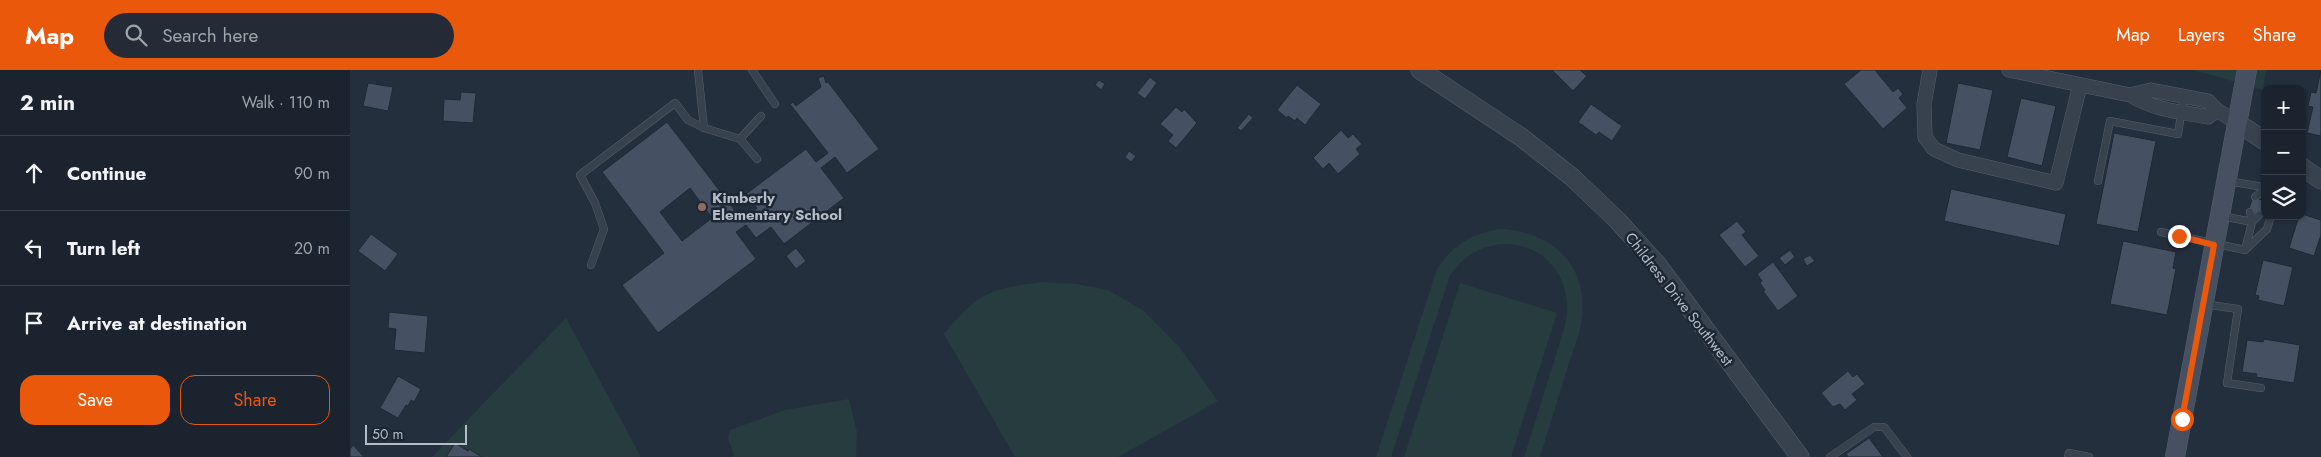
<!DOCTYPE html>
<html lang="en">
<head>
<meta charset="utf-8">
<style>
  :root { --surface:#1b232e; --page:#242b36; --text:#f1f3f6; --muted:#a0a4aa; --line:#39404a; --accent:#ea580c }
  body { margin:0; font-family:Jost,sans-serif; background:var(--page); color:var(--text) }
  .controls { position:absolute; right:15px; top:15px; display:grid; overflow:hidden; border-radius:10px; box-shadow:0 1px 4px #0004 }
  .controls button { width:45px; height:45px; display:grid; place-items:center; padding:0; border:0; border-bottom:1px solid var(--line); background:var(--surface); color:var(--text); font:25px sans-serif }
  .scale { position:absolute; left:15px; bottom:12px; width:102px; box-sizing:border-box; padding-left:5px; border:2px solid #b4bcc9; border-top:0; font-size:14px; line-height:18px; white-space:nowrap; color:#b4bcc9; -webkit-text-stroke:4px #1d2633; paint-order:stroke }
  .stop { position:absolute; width:15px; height:15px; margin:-11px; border:4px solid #ea580c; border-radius:50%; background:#fff }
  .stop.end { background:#ea580c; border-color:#fff; box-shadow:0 1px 5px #0008 }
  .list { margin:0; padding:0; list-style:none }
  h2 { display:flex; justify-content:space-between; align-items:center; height:65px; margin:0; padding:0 20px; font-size:21px }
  h2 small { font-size:16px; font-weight:400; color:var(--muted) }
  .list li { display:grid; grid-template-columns:32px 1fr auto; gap:15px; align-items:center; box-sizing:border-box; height:75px; padding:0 20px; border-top:1px solid var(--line) }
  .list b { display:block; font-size:19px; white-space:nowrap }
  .list em { font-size:16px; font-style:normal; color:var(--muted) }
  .actions { display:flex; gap:10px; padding:15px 20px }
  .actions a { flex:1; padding:11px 0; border:1px solid var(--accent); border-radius:15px; text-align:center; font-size:18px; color:var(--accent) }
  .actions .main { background:var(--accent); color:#fff }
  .icon { flex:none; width:28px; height:28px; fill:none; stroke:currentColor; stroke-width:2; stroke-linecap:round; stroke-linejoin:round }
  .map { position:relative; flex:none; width:1971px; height:387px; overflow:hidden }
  header { display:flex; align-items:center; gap:30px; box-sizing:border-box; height:70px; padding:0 25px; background:var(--accent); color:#fff }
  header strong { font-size:24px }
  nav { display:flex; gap:28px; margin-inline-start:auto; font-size:18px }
  .search { width:350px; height:45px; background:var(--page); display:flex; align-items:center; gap:12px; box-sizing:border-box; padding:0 18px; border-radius:28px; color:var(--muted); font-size:19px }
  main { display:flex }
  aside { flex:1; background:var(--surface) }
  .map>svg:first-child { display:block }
  .green { fill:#263c3f }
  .building { fill:#455162; stroke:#1f2835; fill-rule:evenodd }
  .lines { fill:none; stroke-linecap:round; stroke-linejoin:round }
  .service-casing { stroke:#565f6c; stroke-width:8 }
  .minor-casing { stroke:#565f6c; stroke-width:15 }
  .tertiary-casing { stroke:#565f6c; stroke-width:19 }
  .secondary-casing { stroke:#565f6c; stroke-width:20 }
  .service { stroke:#38414e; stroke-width:7 }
  .minor { stroke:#38414e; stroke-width:14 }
  .tertiary { stroke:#38414e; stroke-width:18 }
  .secondary { stroke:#465061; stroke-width:19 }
  .route { stroke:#ea580c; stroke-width:6 }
  .education-dot { fill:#8d6e63; stroke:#1d2633; stroke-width:2 }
  .labels { text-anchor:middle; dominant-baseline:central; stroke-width:5; stroke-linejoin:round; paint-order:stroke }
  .poi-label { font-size:15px; font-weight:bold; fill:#b4bcc9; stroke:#1d2633; text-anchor:start }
  .street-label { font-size:15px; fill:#b4bcc9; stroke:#1d2633 }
</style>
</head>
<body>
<header>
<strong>Map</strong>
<div class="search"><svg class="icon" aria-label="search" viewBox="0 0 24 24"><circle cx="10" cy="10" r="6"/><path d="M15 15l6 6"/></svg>Search here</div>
<nav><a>Map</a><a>Layers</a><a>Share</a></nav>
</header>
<main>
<aside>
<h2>2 min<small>Walk · 110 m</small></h2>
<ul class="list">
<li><svg class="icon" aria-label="ahead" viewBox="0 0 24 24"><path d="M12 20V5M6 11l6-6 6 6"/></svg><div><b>Continue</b></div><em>90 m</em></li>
<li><svg class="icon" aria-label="left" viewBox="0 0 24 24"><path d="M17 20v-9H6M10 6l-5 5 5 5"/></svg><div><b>Turn left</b></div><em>20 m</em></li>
<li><svg class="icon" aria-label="arrive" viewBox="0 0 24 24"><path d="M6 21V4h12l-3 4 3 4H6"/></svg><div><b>Arrive at destination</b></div></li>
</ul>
<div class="actions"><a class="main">Save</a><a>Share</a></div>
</aside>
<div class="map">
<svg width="1971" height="387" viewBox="0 0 1971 387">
  <rect width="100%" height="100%" fill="#242f3e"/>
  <path class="green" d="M1844 0H1916L1913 20Z
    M1149 159C1198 160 1238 193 1232 245 1231 262 1223 280 1218 296 1209 326 1199 357 1190 387H1174L1215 256C1232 181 1144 143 1100 205L1041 387H1026L1087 199C1103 175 1121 164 1149 159Z
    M692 212 726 214 758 220 794 241 830 278 868 331 768 387H665L594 264C628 223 639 219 692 212Z
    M1110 213 1207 243 1161 387H1054Z
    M216 248 291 387H82Z
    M499 329 507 362 506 387H384L378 368 380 360 435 340Z"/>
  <path class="building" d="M1202 0H1230L1237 6 1223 21Z
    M1511 0H1525L1543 22 1548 18 1553 24 1549 28 1557 38 1533 59 1494 14Z
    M1971 0V66L1957 63 1963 37 1958 36 1961 22 1966 23Z
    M474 6 476 13 478 12 529 79 497 103 485 87 471 98 494 128 434 174 421 157 406 168 396 155 386 162 406 189 308 263 272 215 314 183 252 102 317 52 392 150 407 138 396 124 456 79 466 92 478 83 440 34 443 32 446 36 471 17 468 8ZM340 118 362 148 332 171 310 142Z
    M800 7 807 13 795 29 787 23Z
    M749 10 755 14 751 20 745 15Z
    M18 13 43 17 38 41 13 36Z
    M1608 13 1643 20 1630 80 1596 73Z
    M947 15 971 34 955 55 947 48 945 51 938 46 937 48 927 40Z
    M111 22 126 23 123 53 93 51 94 29 110 30Z
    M1671 28 1706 36 1692 96 1657 87Z
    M1241 34 1272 56 1262 71 1249 62 1246 65 1228 52Z
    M826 37 832 42 834 39 847 53 826 78 818 71 823 65 810 54Z
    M899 44 903 48 891 61 887 58Z
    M991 60 998 68 1003 64 1012 74 1006 79 1010 84 988 104 979 93 973 99 963 88Z
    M1764 63 1806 71 1788 162 1746 154Z
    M779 81 786 86 781 92 775 87Z
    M1601 119 1716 144 1709 176 1594 151Z
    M1903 127 1915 131 1911 146 1898 141Z
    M1952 144 1971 150V165L1964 186 1939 178 1949 146H1952Z
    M1387 151 1396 162 1392 165 1409 186 1395 197 1369 165Z
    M21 164 48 184 35 201 8 181Z
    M1773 171 1826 182 1823 198 1826 199 1817 245 1760 234Z
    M446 178 456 191 446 199 436 186Z
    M1440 180 1445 187 1435 195 1429 188Z
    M1460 185 1465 191 1457 196 1453 189Z
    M1913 190 1943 197 1934 236 1908 230 1909 226 1905 225Z
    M1423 192 1448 226 1428 241 1413 221 1415 220 1410 213 1412 211 1407 204Z
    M39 242 78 246 75 283 44 280 46 259 38 258Z
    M1914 269 1950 275 1944 313 1906 307 1907 304 1892 302 1897 270 1913 272Z
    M1498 301 1503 307 1507 304 1515 314 1502 324 1507 330 1495 340 1490 334 1483 337 1471 323Z
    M48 306 71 319 64 332 61 330 58 336 56 335 48 348 30 338Z
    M1519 368 1533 387H1498L1496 384Z
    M105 373 118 381 119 379 132 387H96Z
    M3 375 14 387H0V379Z"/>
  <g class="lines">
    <defs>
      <path id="service" d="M348 0 354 58
        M402 0 425 34
        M390 69 411 46
        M1748 111 1760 51 1828 64 1834 26
        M1878 111 1913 117V121L1905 127
        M1872 146 1902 152 1900 142
        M1811 162 1895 180
        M1895 180 1917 159 1921 146
        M1895 180 1902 152 1909 145
        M241 195 254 159 245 133 230 105 325 33 338 50 354 58 390 69 407 89
        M1853 234 1888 239 1877 313 1911 318
        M1480 387 1524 357H1534L1557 387
        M1718 387 1719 383 1739 387"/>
      <path id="minor" d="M1580 0 1574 34 1575 67 1584 79 1608 90 1706 113 1730 15
        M1659 0 1780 25C1804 40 1831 42 1858 47L1867 40
        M1780 25 1801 20 1858 31 1867 40 1886 52"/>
      <path id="tertiary" d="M1070 0 1171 67 1222 107 1267 150 1307 194 1450 387
        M1886 52 1915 71
        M1952 97 1971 110"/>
      <path id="secondary" d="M1825 387 1897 0"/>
    </defs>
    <use href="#service" class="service-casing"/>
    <use href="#minor" class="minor-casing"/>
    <use href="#tertiary" class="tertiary-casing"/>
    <use href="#secondary" class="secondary-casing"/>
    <use href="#service" class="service"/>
    <use href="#minor" class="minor"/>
    <use href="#tertiary" class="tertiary"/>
    <use href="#secondary" class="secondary"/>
  </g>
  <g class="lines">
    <path class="route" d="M1829 166 1864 175 1832 349"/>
  </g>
  <circle class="education-dot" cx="352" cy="137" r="5"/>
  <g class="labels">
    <g class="poi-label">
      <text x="362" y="128">Kimberly<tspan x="362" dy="17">Elementary School</tspan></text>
    </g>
    <g class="street-label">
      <text transform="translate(1329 229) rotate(52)">Childress Drive Southwest</text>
    </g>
  </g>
</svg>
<div class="controls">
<button>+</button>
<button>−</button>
<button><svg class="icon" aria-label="layers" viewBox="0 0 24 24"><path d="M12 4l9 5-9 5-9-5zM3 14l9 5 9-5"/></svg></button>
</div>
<div class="scale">50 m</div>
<div class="stop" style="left:1832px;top:349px"></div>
<div class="stop end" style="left:1829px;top:166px"></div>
</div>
</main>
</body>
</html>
